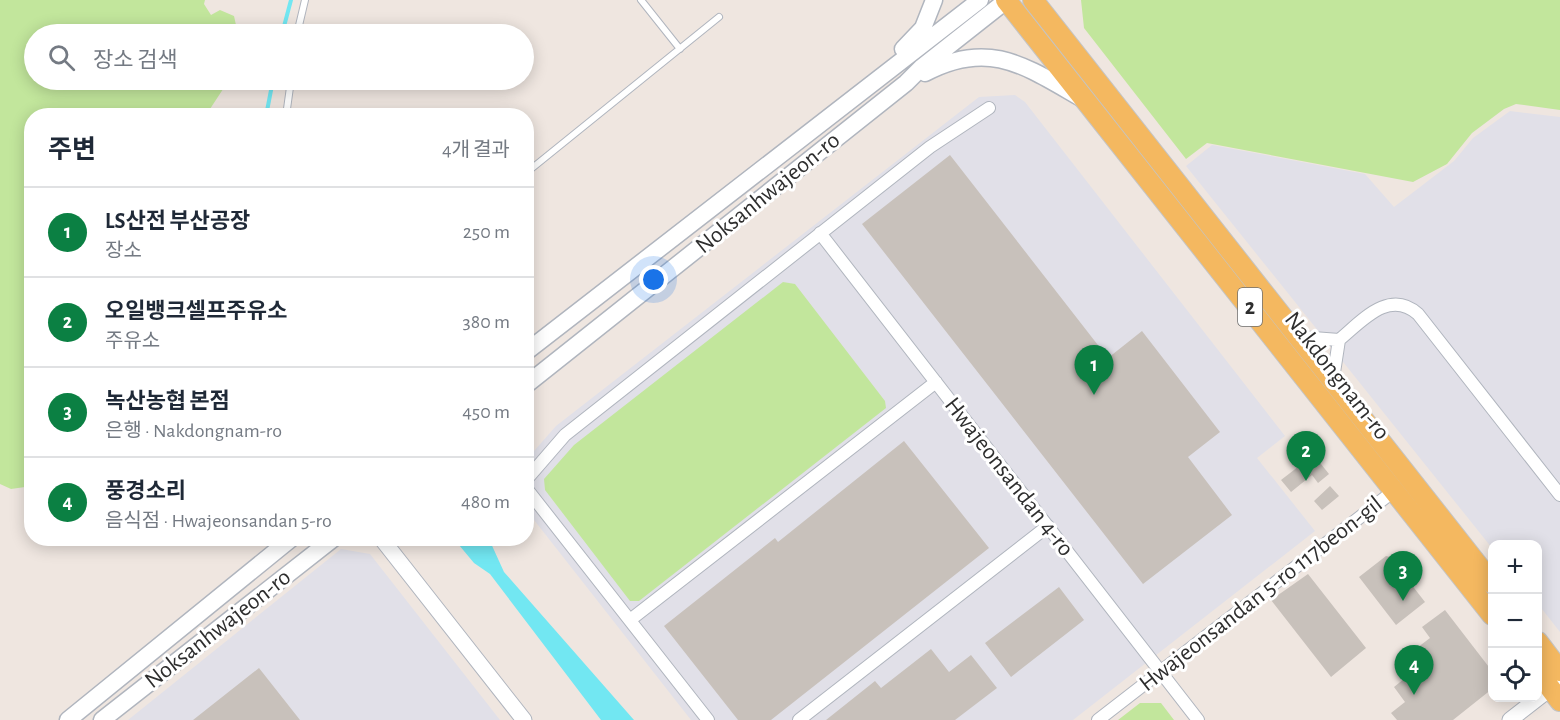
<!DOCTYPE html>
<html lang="ko">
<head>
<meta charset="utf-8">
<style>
  :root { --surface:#fff; --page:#f6f6f7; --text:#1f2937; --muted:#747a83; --line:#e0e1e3; --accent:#0b8043 }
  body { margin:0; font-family:"Alegreya Sans","Noto Sans KR",sans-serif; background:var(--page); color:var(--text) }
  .controls { position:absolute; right:18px; bottom:18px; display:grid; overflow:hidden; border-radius:12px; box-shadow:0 3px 15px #0003 }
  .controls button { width:54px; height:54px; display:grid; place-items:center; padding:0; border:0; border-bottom:2px solid var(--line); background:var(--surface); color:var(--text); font:30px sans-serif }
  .you { position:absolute; left:654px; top:280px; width:21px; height:21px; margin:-15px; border:4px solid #fff; border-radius:50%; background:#1a73e8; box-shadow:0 0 0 9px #1a73e833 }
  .badge { display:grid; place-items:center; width:39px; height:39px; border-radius:50%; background:var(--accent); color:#fff; font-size:20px; font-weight:700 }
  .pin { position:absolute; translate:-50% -50px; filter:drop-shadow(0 2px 3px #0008) }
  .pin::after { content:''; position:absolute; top:32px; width:21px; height:18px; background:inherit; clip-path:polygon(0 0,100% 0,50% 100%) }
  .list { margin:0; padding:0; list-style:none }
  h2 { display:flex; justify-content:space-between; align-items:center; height:78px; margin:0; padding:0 24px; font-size:26px }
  h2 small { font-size:20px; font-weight:400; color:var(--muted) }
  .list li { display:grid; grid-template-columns:39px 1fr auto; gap:18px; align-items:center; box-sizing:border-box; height:90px; padding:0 24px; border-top:2px solid var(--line) }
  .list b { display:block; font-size:22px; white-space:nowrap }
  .list p { margin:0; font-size:20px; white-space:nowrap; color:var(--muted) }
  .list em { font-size:20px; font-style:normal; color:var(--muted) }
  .icon { flex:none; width:33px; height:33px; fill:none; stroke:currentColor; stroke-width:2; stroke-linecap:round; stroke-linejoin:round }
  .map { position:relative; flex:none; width:1560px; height:720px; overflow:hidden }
  .search { position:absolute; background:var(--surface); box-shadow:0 3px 15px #0003; left:24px; top:24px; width:510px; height:66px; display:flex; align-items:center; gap:15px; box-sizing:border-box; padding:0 21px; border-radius:33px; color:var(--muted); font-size:22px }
  .panel { position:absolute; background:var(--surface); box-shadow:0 3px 15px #0003; left:24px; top:108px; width:510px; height:438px; border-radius:24px }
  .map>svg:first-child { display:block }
  .industrial { fill:#e1e0e8 }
  .green { fill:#c2e69c }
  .water { fill:#72e7f2 }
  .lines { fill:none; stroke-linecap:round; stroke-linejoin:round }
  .stream { stroke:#72e7f2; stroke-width:4 }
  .building { fill:#c8c1bb }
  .service-casing { stroke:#b0b5be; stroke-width:8 }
  .minor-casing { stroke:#b0b5be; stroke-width:14 }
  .tertiary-casing { stroke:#b0b5be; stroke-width:17 }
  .secondary-casing { stroke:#b0b5be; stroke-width:19 }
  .primary-casing { stroke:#c4c4c4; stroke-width:22 }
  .service { stroke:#fff; stroke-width:6 }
  .minor { stroke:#fff; stroke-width:12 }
  .tertiary { stroke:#fff; stroke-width:15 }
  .secondary { stroke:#fff; stroke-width:16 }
  .primary { stroke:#f4b860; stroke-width:20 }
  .labels { text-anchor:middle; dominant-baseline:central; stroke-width:6; stroke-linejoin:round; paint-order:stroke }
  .shield { fill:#fff; stroke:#6d6d6d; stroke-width:1.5 }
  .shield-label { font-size:22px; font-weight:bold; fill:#2e2e2e }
  .street-label { font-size:24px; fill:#2e2e2e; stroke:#fff }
</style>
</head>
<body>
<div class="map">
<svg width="1560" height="720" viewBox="0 0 1560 720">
  <rect width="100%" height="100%" fill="#efe6e0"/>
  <path class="industrial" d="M1015 95 1025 102 1285 436 1257 458 1315 531 1073 720H691L527 511V459L556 426 979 97Z
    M1510 111 1560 117V632L1538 604V544H1492V548L1186 166 1212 145 1365 174 1394 207 1454 161 1473 138Z
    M341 549 370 554 500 720H128Z"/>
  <path class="green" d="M0 0H205L204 4 211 15 220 10 234 16 238 34H34V80H229L210 109 209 115 32 116 31 477 25 487 11 489 0 484Z
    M1081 0H1560V110L1516 104 1504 109 1472 133 1447 164 1413 182 1207 143 1186 159 1084 28Z
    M783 282 795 284 885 401 886 408 639 601H630L545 490 544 479 574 445Z
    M1140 703H1161L1174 720H1118Z"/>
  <path class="water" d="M454 539H489L504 572 634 720H601L490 574 474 563Z"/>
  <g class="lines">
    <path class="stream" d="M282 34 291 0
      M266 116 273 80"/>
  </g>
  <path class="building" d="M950 155 1108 358 1142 331 1220 432 1188 457 1232 515 1143 584 862 224Z
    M904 441 989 548 771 720H738L664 626 775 538 778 542Z
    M1309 449 1329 474 1318 483 1312 475 1291 492 1281 480 1303 463 1299 457Z
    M1330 486 1339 496 1322 510 1314 501Z
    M1386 556 1390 557 1425 602 1396 625 1359 577Z
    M1308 574 1366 648 1331 677 1271 600Z
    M1059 587 1084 620 1011 677 985 643Z
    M1445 610 1492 671V689L1453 720H1397L1391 713 1405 702 1394 687 1415 670 1405 657 1430 638 1422 627Z
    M931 649 949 672 971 655 997 688 955 720H826L875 681 881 688Z
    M259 668 300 720H193Z"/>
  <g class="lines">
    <defs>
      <path id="service" d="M641 0 680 49
        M297 34 305 0
        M286 116 291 80
        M526 173 719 17"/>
      <path id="minor" d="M820 233 1198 720
        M1300 337 1339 340 1333 379
        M1339 340C1361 322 1389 288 1418 314L1560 495
        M526 480 565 435 930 147 989 108
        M526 488 708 720
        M630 620 936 382
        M799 720 1048 526
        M1098 720 1395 490"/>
      <path id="tertiary" d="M381 538 524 720
        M1510 720 1560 681"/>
      <path id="secondary" d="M903 49 923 28 934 0
        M925 73C989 39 1025 66 1081 98
        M526 352 980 0
        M526 385 906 83 922 67 1007 0
        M68 720 292 538
        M102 720 334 538"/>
      <path id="primary" d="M1006 0 1492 615
        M1033 0 1492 583
        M1538 642 1560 671
        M1538 672 1560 701"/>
    </defs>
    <use href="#service" class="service-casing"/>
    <use href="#minor" class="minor-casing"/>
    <use href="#tertiary" class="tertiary-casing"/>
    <use href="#secondary" class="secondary-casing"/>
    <use href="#primary" class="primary-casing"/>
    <use href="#service" class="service"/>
    <use href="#minor" class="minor"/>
    <use href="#tertiary" class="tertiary"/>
    <use href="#secondary" class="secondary"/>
    <use href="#primary" class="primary"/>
  </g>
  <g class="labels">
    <rect class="shield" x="1238" y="288" width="24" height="38" rx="4.5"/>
    <g class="shield-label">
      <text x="1250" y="307">2</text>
    </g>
    <g class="street-label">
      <text transform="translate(768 193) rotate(-39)">Noksanhwajeon-ro</text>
      <text transform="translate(1337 376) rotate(52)">Nakdongnam-ro</text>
      <text transform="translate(1009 477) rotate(52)">Hwajeonsandan 4-ro</text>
      <text transform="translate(1261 594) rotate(-38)">Hwajeonsandan 5-ro 117beon-gil</text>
      <text transform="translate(218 629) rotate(-38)">Noksanhwajeon-ro</text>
    </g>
  </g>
</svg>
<div class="controls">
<button>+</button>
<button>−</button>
<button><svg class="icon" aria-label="locate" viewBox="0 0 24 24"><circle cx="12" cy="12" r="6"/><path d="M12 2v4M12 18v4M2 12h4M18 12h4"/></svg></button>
</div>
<div class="you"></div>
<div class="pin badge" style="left:1094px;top:395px">1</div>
<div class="pin badge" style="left:1306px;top:481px">2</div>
<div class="pin badge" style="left:1403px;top:601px">3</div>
<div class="pin badge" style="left:1414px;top:695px">4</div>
<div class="search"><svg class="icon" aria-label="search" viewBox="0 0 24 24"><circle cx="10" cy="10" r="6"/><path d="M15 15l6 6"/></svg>장소 검색</div>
<section class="panel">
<h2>주변<small>4개 결과</small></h2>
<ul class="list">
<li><span class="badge">1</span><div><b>LS산전 부산공장</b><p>장소</p></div><em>250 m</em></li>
<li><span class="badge">2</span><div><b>오일뱅크셀프주유소</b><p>주유소</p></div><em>380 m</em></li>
<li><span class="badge">3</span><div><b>녹산농협 본점</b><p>은행 · Nakdongnam-ro</p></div><em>450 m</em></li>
<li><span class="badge">4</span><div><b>풍경소리</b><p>음식점 · Hwajeonsandan 5-ro</p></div><em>480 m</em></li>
</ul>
</section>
</div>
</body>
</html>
